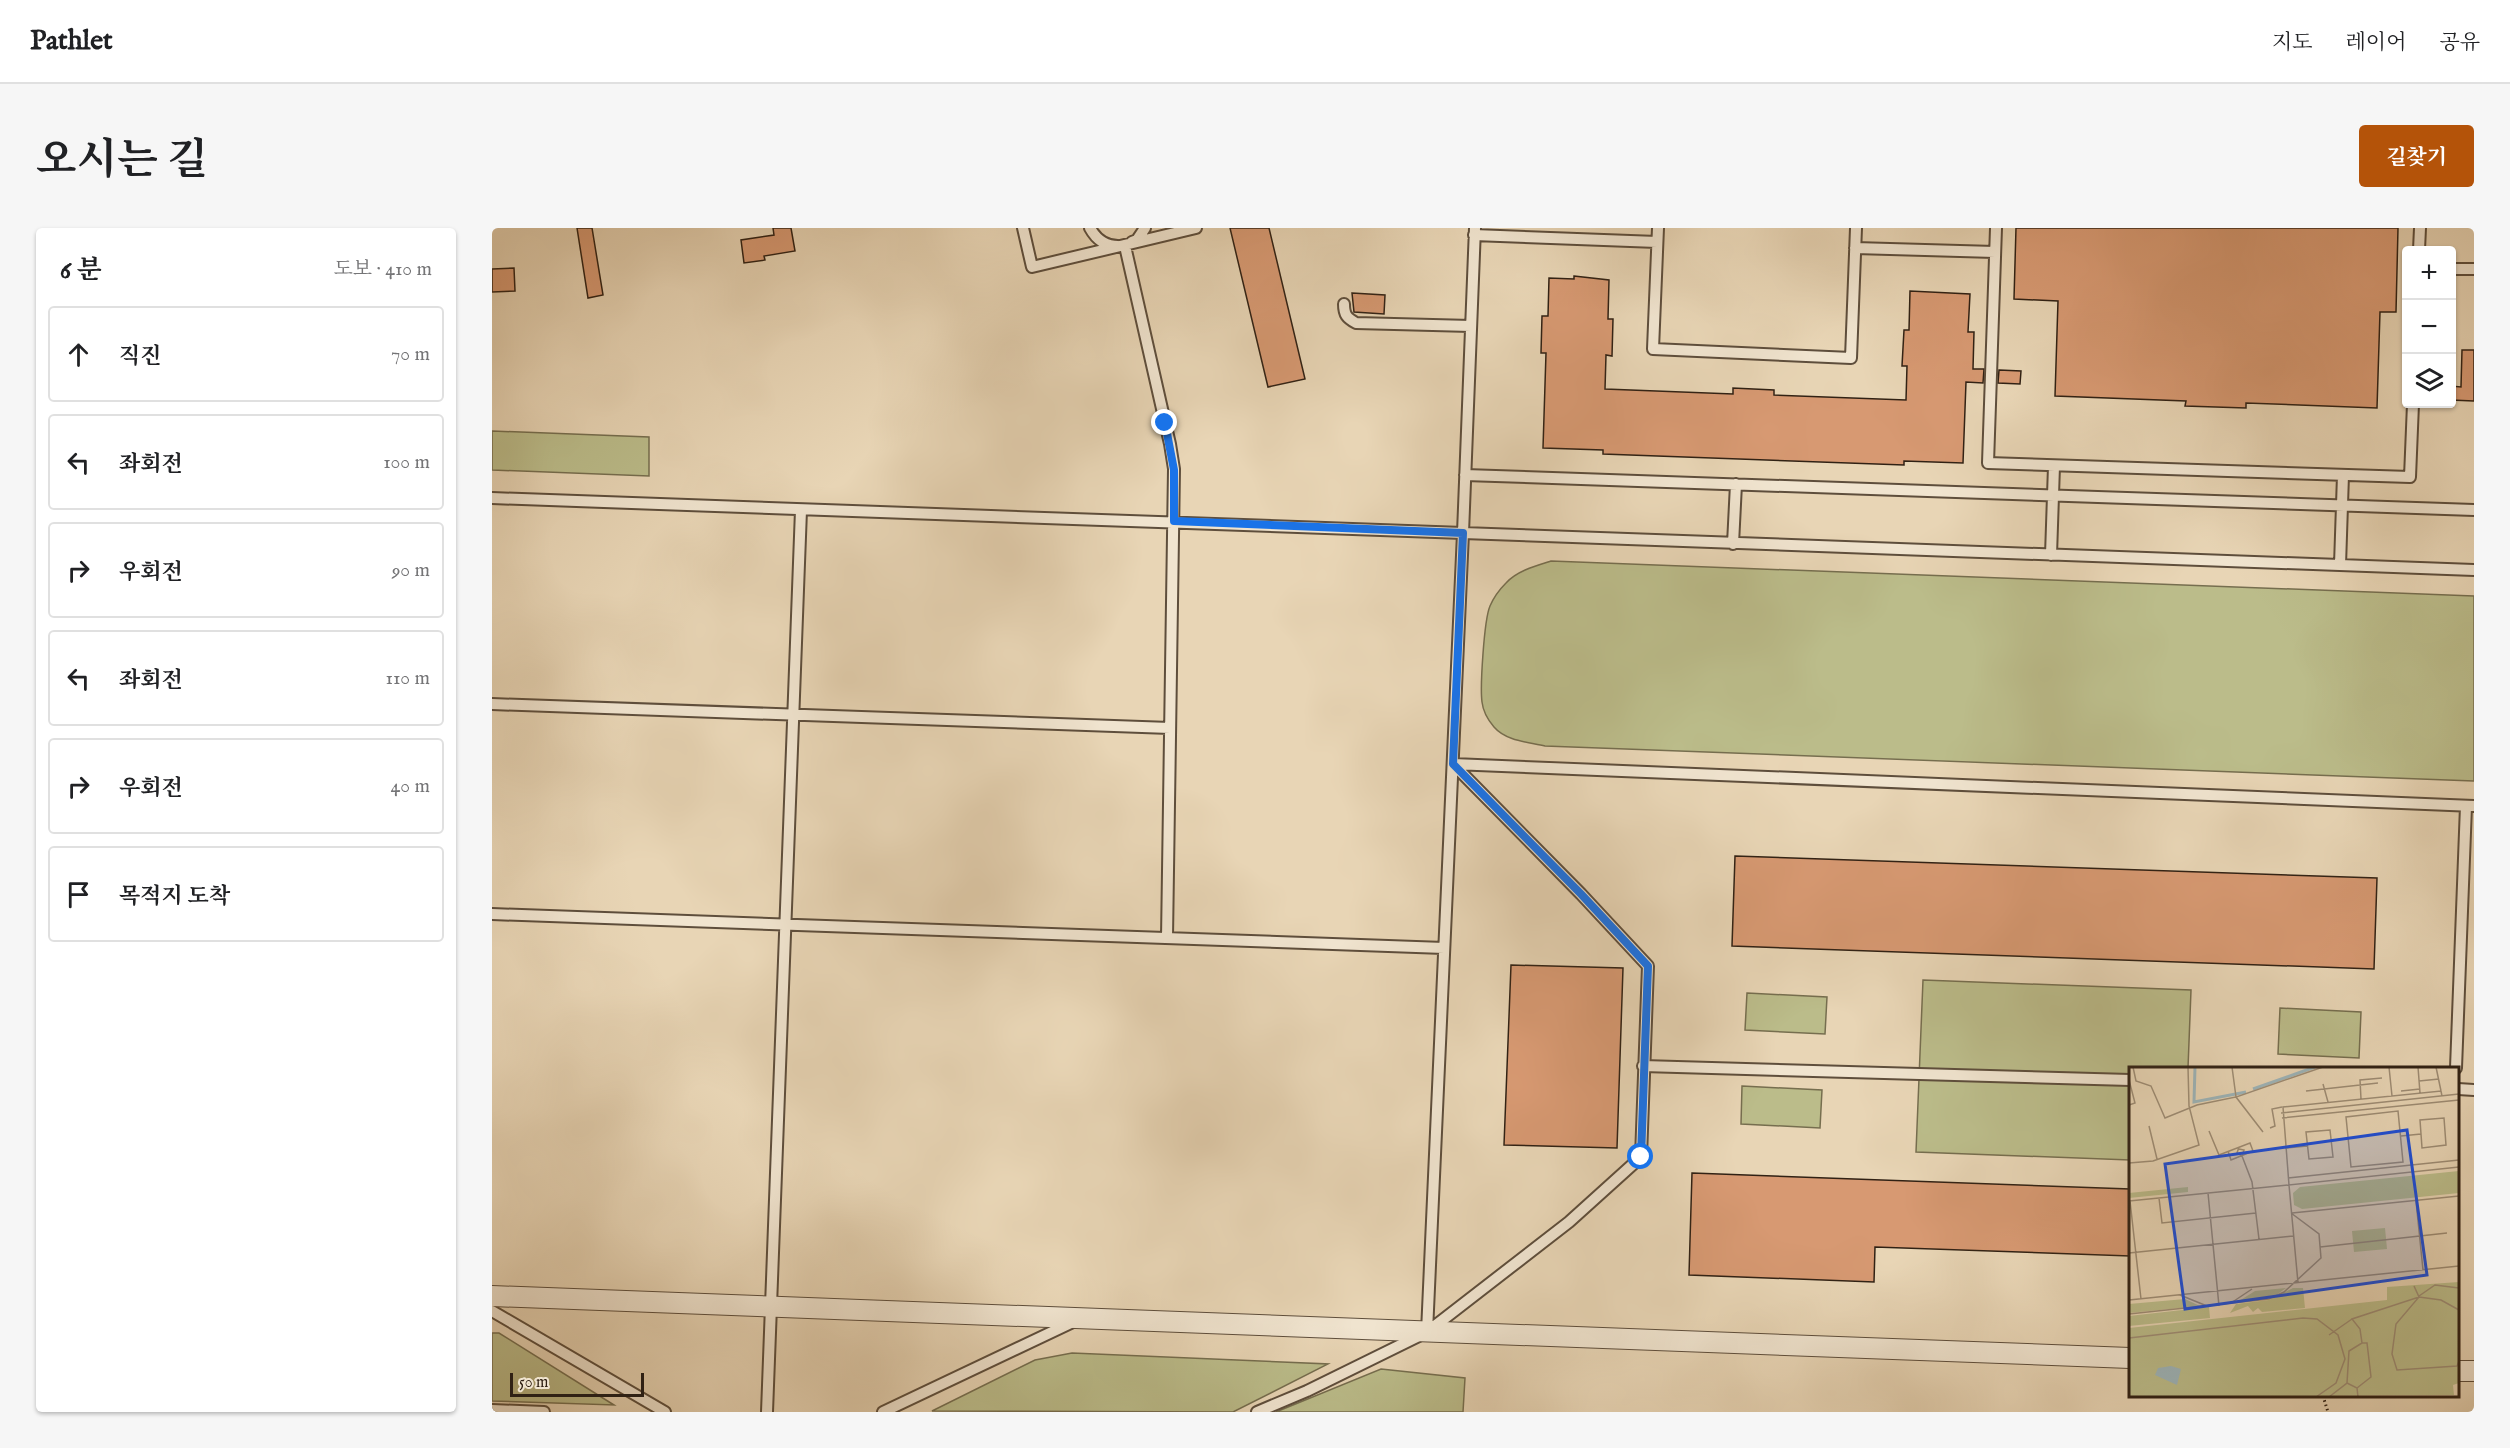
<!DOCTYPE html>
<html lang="ko">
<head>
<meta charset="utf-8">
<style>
  :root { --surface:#fff; --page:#f6f6f6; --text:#202124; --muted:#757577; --line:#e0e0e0; --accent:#b45309 }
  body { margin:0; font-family:"IM FELL English","Noto Serif KR",serif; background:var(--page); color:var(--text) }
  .controls { position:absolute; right:18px; top:18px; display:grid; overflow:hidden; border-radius:6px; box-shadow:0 2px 4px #0004 }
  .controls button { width:54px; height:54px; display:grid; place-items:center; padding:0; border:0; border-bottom:2px solid var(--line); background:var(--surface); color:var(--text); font:30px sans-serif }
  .scale { position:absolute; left:18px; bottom:15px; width:134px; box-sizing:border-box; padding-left:6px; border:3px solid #302114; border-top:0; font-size:16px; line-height:21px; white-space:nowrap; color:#302114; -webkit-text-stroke:4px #f0e4cf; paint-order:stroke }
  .stop { position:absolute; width:18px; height:18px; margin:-14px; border:4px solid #1a73e8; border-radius:50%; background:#fff }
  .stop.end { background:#1a73e8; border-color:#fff; box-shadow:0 2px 6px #0008 }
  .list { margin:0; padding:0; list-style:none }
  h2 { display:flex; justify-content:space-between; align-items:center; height:78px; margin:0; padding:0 24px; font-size:26px }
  h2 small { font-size:20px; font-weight:400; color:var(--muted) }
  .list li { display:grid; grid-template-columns:39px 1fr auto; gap:18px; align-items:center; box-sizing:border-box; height:96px; margin:0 12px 12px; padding:0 12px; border:2px solid var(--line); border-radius:6px }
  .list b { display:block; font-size:22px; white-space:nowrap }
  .list em { font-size:20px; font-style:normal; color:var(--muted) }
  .icon { flex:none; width:33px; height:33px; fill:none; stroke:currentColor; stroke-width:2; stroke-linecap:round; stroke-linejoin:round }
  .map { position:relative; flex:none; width:1982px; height:1184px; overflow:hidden; border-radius:6px }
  header { display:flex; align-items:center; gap:36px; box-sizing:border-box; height:84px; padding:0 30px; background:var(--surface); border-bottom:2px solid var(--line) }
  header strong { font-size:28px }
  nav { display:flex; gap:33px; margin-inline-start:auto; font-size:21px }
  .intro { display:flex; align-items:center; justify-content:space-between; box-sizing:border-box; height:144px; padding:0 36px }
  h1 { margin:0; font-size:42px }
  .button { padding:15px 27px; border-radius:6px; background:var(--accent); color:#fff; font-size:21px; font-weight:700 }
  main { display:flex; gap:36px; padding:0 36px }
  aside { flex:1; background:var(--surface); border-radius:6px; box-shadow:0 2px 4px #0004 }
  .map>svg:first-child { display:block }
  .green { fill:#bbbc8a; stroke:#766e4f; stroke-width:1.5 }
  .building { fill:#d79972; stroke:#302114; stroke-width:1.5 }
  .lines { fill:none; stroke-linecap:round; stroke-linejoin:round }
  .service-casing { stroke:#5e4e3c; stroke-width:14 }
  .minor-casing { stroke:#5e4e3c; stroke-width:22 }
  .path { stroke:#302114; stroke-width:3; stroke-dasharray:1.5 3; stroke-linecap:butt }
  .service { stroke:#f0e4cf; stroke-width:10 }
  .minor { stroke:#f0e4cf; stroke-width:20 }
  .route { stroke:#1a73e8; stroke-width:8 }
  .inset-river { fill:none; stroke:#9db5ba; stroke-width:3 }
  .inset-road { fill:none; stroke:#9e8d75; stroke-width:1.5 }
  .view { fill:#1d4ed8; fill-opacity:0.15; stroke:#1d4ed8; stroke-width:3 }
  .inset-edge { fill:none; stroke:#302114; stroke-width:3 }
</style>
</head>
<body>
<header>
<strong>Pathlet</strong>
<nav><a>지도</a><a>레이어</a><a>공유</a></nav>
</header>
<div class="intro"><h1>오시는 길</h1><a class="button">길찾기</a></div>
<main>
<aside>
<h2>6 분<small>도보 · 410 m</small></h2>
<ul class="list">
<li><svg class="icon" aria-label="ahead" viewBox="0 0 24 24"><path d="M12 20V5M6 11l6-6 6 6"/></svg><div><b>직진</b></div><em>70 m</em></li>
<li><svg class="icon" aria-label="left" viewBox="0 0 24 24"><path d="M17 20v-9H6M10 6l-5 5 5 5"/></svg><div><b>좌회전</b></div><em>100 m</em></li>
<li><svg class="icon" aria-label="right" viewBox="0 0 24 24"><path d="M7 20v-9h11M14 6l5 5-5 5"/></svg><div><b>우회전</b></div><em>90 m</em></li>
<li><svg class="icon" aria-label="left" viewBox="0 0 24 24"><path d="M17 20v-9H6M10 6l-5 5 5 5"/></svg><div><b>좌회전</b></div><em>110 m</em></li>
<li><svg class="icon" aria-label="right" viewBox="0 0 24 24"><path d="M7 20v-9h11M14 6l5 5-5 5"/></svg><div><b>우회전</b></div><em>40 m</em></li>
<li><svg class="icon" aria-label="arrive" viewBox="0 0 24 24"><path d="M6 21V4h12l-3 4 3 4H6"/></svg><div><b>목적지 도착</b></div></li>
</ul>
</aside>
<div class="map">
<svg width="1982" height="1184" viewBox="0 0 1982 1184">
  <rect width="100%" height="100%" fill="#e8d5b5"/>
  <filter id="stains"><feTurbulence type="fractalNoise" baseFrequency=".00333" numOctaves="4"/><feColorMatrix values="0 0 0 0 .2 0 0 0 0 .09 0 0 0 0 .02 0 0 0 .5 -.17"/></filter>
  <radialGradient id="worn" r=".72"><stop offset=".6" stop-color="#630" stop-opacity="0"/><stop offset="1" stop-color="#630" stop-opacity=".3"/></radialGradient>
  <path class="green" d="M0 203 157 209V248L0 242Z
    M1059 333 1982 368V553L1053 518C1036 514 1014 513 1002 499 996 492 991 483 990 474 988 459 992 392 998 378 1001 371 1008 361 1014 355 1025 343 1043 338 1059 333Z
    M1431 752 1699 762 1696 840H1638V932L1424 924Z
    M1255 765 1335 769 1333 806 1253 802Z
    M1788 780 1869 784 1867 830 1786 826Z
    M1250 858 1330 862 1328 900 1249 896Z
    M0 1105H7L122 1177 0 1173Z
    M580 1125 836 1136 741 1184 440 1183 543 1132Z
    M889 1141 973 1150 971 1184H784Z"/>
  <path class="building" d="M85 0H100L111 67 96 70Z
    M281 0H299L303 23 272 28 273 32 252 35 249 12 282 7Z
    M738 0H777L813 151 776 159Z
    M1524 0H1906L1904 84H1888L1885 180 1754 175V180L1693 178 1694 173 1563 168 1566 73 1522 71Z
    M22 40 23 63 0 64V41Z
    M1082 48 1117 52 1116 91H1121L1120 128 1114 127 1113 161 1241 166V160L1282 162V167L1414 172 1415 138H1410L1412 102H1417L1418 63 1478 66 1476 104H1482L1481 141H1492L1491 155 1474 154 1471 235 1412 233V237L1111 226V222L1051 220 1054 125H1049L1050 88H1056L1057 50 1082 51Z
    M860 65 893 67 892 86 862 84Z
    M1970 122H1982V173L1959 172V158L1969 159Z
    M1507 142 1529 143 1528 156 1506 155Z
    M1243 628 1885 650 1882 741 1240 718Z
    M1019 737 1131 740 1125 920 1012 917Z
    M1200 945 1638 961V1028L1383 1019 1382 1054 1197 1047Z"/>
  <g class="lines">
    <defs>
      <path id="service" d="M531 0 540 39 704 0
        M598 0C604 11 613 18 626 18
        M983 0 971 305 1982 342
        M1166 0 1161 121 1359 130 1364 0
        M1504 0 1496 235 1918 249 1921 176
        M982 7 1165 14
        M640 14 645 12 653 0
        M633 18 678 216 682 241 675 710
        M1363 20 1503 24
        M1927 22 1928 0
        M1960 41H1982
        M852 76C852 87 855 90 864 95L979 98
        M973 247 1982 282
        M0 270C324 283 647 292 971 305L935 1104
        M1241 316 1244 256
        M1559 327 1562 238
        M1848 337 1851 247
        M0 476 678 500
        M961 536 1982 578
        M0 686 952 720
        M1151 838 1638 852
        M1964 840 1974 578
        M1966 861 1982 862
        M0 1083 173 1184
        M0 1182 52 1184
        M275 1184 309 282
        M391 1184 581 1094
        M765 1184 815 1163 935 1104 1077 994 1149 929 1156 738 1089 666 961 536"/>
      <path id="minor" d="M0 1068 1638 1130
        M1966 1143H1982"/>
    </defs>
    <use href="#service" class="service-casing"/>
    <use href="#minor" class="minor-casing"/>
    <path class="path" d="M1831 1168 1836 1184"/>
    <use href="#service" class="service"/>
    <use href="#minor" class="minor"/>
  </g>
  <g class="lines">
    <path class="route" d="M673 195 682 242V293L971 305 961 536 1089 666 1156 738 1149 929"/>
  </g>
  <g transform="translate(1637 839)">
    <rect width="330" height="330" fill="#e8d5b5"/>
    <path d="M330 104V126L173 142 165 138 164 126 171 120ZM59 120V125L0 131V126ZM256 161 258 182 225 185 223 164ZM330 215V316L324 318 325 328 0 330V261L258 233V220ZM157 221 146 229 110 234 126 224ZM164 221H174L176 241 133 245 129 241 124 245 119 239 101 246 107 237 140 233ZM56 232 71 239 0 246V237ZM80 240 81 251 0 259V249Z" fill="#bbbc8a"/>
    <path d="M42 299 52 302 48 318 26 308 29 301Z" fill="#9db5ba"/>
    <path class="inset-river" d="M66 0 65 35 117 25M124 22 186 0"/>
    <path class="inset-road" d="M4 0 7 14 22 19 36 51 68 38 107 30 103 0M260 0 263 29M289 0 291 26M307 0 312 24M0 13 6 36 0 38M290 14 310 12M194 17 199 35M177 24 249 16M272 24 291 22M313 29 312 24 154 40 160 118 330 100M232 32 231 13 253 11M269 44 274 95 222 100 217 50ZM152 46 330 27M153 51 330 33M315 51 317 78 293 81 291 53ZM20 59 28 92M141 61 146 59 143 42 153 40M201 63 204 90 180 92 177 65ZM80 64 90 88 121 76 124 84 102 93 99 84M134 65 107 30 194 0M272 69 292 67M110 80 108 86 113 89 115 83 110 82M156 81 178 79M113 89 123 115 130 172M0 96 24 94 70 78 60 39 59 0M159 111 330 93M79 126 90 239M30 131 33 156 127 146M0 134 160 118 169 216M1 134 12 232M287 134 294 203M163 146 330 129M191 180 318 166M0 186 164 169M285 219 290 230 267 257 263 287 268 303 328 299 330 294M51 228 78 239M290 229 306 218 330 221M0 233 330 199M102 236 123 222M0 247 140 232 155 225 192 191 190 167 162 146M200 268 223 252M0 271 174 251 188 252 209 268 216 292 207 316 187 330M218 316 228 321 229 330M228 321 242 310 238 276H233L231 262 223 252 290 230 312 233 330 243M200 330 218 316 220 284 233 276"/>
    <path class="view" d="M278 63 298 208 56 242 36 97Z"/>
    <rect width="330" height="330" class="inset-edge"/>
  </g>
  <rect width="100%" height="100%" filter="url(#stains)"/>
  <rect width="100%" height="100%" fill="url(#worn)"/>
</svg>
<div class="controls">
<button>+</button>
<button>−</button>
<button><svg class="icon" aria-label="layers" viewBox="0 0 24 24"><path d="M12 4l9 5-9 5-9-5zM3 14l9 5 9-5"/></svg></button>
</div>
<div class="scale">50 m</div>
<div class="stop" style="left:1149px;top:929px"></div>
<div class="stop end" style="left:673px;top:195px"></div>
</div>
</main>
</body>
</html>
